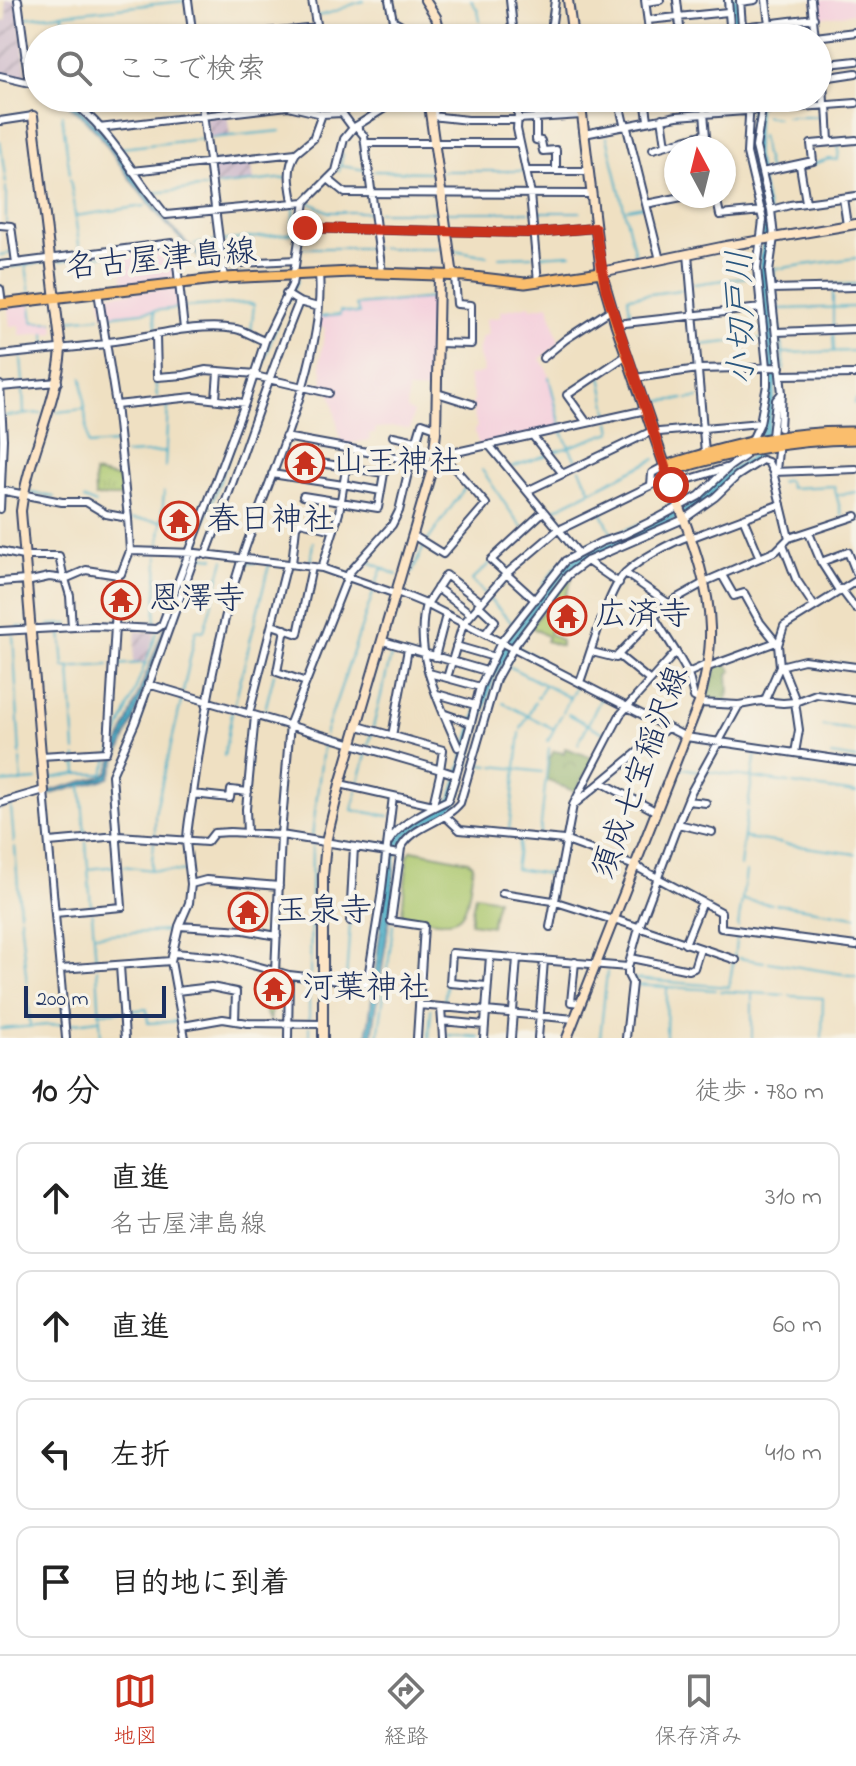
<!DOCTYPE html>
<html lang="ja">
<head>
<meta charset="utf-8">
<style>
  :root { --surface:#fff; --page:#f2f2f2; --text:#222; --muted:#767676; --line:#e0e0e0; --accent:#c8321e }
  body { margin:0; font-family:"Indie Flower","Klee One",sans-serif; background:var(--page); color:var(--text) }
  .compass { position:absolute; left:664px; top:136px; width:72px; height:72px; border-radius:50%; background:var(--surface); box-shadow:0 2px 6px #0004; rotate:353deg }
  .scale { position:absolute; left:24px; bottom:20px; width:142px; box-sizing:border-box; padding-left:8px; border:4px solid #1b2f5e; border-top:0; font-size:22px; line-height:28px; white-space:nowrap; color:#1b2f5e; -webkit-text-stroke:6px #f7f3e8; paint-order:stroke }
  .stop { position:absolute; width:24px; height:24px; margin:-18px; border:6px solid #c8321e; border-radius:50%; background:#fff }
  .stop.end { background:#c8321e; border-color:#fff; box-shadow:0 2px 8px #0008 }
  .list { margin:0; padding:0; list-style:none }
  h2 { display:flex; justify-content:space-between; align-items:center; height:104px; margin:0; padding:0 32px; font-size:34px }
  h2 small { font-size:26px; font-weight:400; color:var(--muted) }
  .list li { display:grid; grid-template-columns:52px 1fr auto; gap:24px; align-items:center; box-sizing:border-box; height:112px; margin:0 16px 16px; padding:0 16px; border:2px solid var(--line); border-radius:16px }
  .list b { display:block; font-size:30px; white-space:nowrap }
  .list p { margin:0; font-size:26px; white-space:nowrap; color:var(--muted) }
  .list em { font-size:26px; font-style:normal; color:var(--muted) }
  .icon { flex:none; width:44px; height:44px; fill:none; stroke:currentColor; stroke-width:2; stroke-linecap:round; stroke-linejoin:round }
  .map { position:relative; flex:none; width:856px; height:1038px; overflow:hidden }
  .search { position:absolute; background:var(--surface); box-shadow:0 2px 6px #0004; left:24px; right:24px; top:24px; height:88px; display:flex; align-items:center; gap:20px; box-sizing:border-box; padding:0 28px; border-radius:44px; color:var(--muted); font-size:30px }
  .sheet { height:616px; background:var(--surface) }
  nav { display:flex; justify-content:space-around; align-items:center; box-sizing:border-box; height:112px; border-top:2px solid var(--line); background:var(--surface); font-size:22px; color:var(--muted) }
  nav a { display:grid; justify-items:center; gap:4px }
  nav .on { color:var(--accent) }
  .map>svg:first-child { display:block }
  .built { fill:#f4cfdc }
  .industrial { fill:url(#industrial-furrows) }
  .grass { fill:url(#grass-tufts); stroke:#647b66; stroke-width:2 }
  .forest { fill:url(#forest-crowns); stroke:#526e60; stroke-width:2 }
  .cemetery { fill:url(#cemetery-stones); stroke:#647b66; stroke-width:2 }
  .pitch { fill:#acc76e; stroke:#647b66; stroke-width:2 }
  .water { fill:url(#water-ripples); stroke:#326f93; stroke-width:2 }
  .lines { fill:none; stroke-linecap:round; stroke-linejoin:round }
  .stream { stroke:#48afc8; stroke-width:2 }
  .river { stroke:#48afc8; stroke-width:9 }
  .street-casing { stroke:#3b4a6d; stroke-width:10 }
  .secondary-casing { stroke:#3b4a6d; stroke-width:12 }
  .primary-casing { stroke:#3b4a6d; stroke-width:13 }
  .street { stroke:#fff; stroke-width:6 }
  .secondary { stroke:#fde5c5; stroke-width:8 }
  .primary { stroke:#fabe6d; stroke-width:9 }
  .route { stroke:#c8321e; stroke-width:10 }
  .labels { text-anchor:middle; dominant-baseline:central; stroke-width:8; stroke-linejoin:round; paint-order:stroke }
  .street-label { font-size:32px; fill:#1b2f5e; stroke:#f7f3e8 }
  .poi-label { font-size:32px; fill:#1b2f5e; stroke:#f7f3e8; text-anchor:start }
  .water-label { font-size:34px; font-style:italic; fill:#28557e; stroke:#f7f3e8 }
</style>
</head>
<body>
<div class="map">
<svg width="856" height="1038" viewBox="0 0 856 1038">
  <defs>
    <pattern id="industrial-furrows" width="10" height="10" patternUnits="userSpaceOnUse" patternTransform="scale(2)"><rect width="10" height="10" fill="#d0bdcc"/><path d="M-1 1l2-2M0 10L10 0M9 11l2-2" fill="none" stroke="#a89aa9"/></pattern>
    <pattern id="grass-tufts" width="24" height="20" patternUnits="userSpaceOnUse" patternTransform="scale(2)"><rect width="24" height="20" fill="#acc76e"/><path d="M3 7l-1-3M5 7V3M7 7l1-3M15 17l-1-3M17 17v-4M19 17l1-3" fill="none" stroke="#93ab62"/></pattern>
    <pattern id="forest-crowns" width="20" height="18" patternUnits="userSpaceOnUse" patternTransform="scale(2)"><rect width="20" height="18" fill="#89ac61"/><path d="M2 6a3 3 0 1 1 6 0M12 15a3 3 0 1 1 6 0" fill="none" stroke="#6f8c53"/></pattern>
    <pattern id="cemetery-stones" width="16" height="16" patternUnits="userSpaceOnUse" patternTransform="scale(2)"><rect width="16" height="16" fill="#acc76e"/><path d="M2 7V4a2 2 0 0 1 4 0v3zM10 15v-3a2 2 0 0 1 4 0v3z" fill="#93ab62"/></pattern>
    <pattern id="water-ripples" width="26" height="14" patternUnits="userSpaceOnUse" patternTransform="scale(2)"><rect width="26" height="14" fill="#48afc8"/><path d="M2 4q2-2 4 0t4 0M15 11q2-2 4 0t4 0" fill="none" stroke="#3b8fa6"/></pattern>
  </defs>
  <rect width="100%" height="100%" fill="#f7f3e8"/>
  <filter id="ink" filterUnits="userSpaceOnUse"><feTurbulence type="fractalNoise" baseFrequency=".0125" numOctaves="2"/><feDisplacementMap in="SourceGraphic" scale="16" xChannelSelector="R" yChannelSelector="G"/><feConvolveMatrix kernelMatrix="1 2 1 2 8 2 1 2 1" color-interpolation-filters="sRGB"/></filter>
  <filter id="wash" filterUnits="userSpaceOnUse"><feTurbulence type="fractalNoise" baseFrequency=".006" numOctaves="4" result="noise"/><feDisplacementMap in="SourceGraphic" scale="32" xChannelSelector="R" yChannelSelector="G"/><feGaussianBlur stdDeviation="1.8" result="paint"/><feColorMatrix in="noise" values="0 0 0 0 0 0 0 0 0 0 0 0 0 0 0 0 0 1.4 0 .05"/><feComposite in="paint" operator="in"/></filter>
  <g filter="url(#wash)">
    <rect width="100%" height="100%" fill="#efe0c2"/>
    <path class="built" d="M813 0H856V13L816 18Z
      M171 247 175 278 124 284 120 254Z
      M177 288 179 307 103 315 101 299 103 295Z
      M436 298 434 391 408 390 407 409 413 413 410 429 395 427 376 428 375 434H369L370 440 342 445 330 391 321 390 323 379 320 361 325 328 317 326 319 317 340 315 341 311 359 314 357 306Z
      M30 303 32 322 54 323 55 333 20 335 19 325 10 326 8 307Z
      M530 305 531 308 549 305 559 343 540 359 547 369 561 427 479 446 474 430 477 427 472 405 474 400 468 376 484 372 478 352 482 336 488 335 486 319 501 317 500 311Z"/>
    <path class="industrial" d="M5 0H17L27 78 25 80 0 74V21L7 20Z
      M227 115 230 136 209 138 206 118Z
      M251 160 254 181 214 185 213 164Z
      M136 631 155 632 145 662 133 663Z"/>
    <path class="grass" d="M94 473 122 479 124 497H95Z"/>
    <path class="forest" d="M724 661 732 671 728 674 729 692 726 703 704 702 717 664Z
      M565 748 594 758C589 771 580 779 576 792L546 780 549 759 554 751 564 753Z
      M272 973 277 974V980L288 982 287 1000 278 997 276 983 270 982 266 986V1001L272 1009 270 1022C259 1000 255 995 272 973Z"/>
    <path class="cemetery" d="M568 576 572 579 556 620 552 622 549 633 561 641V646L546 641 548 637 531 627Z"/>
    <path class="pitch" d="M412 850 468 861 473 865C465 926 465 927 405 916L402 913 408 855Z
      M475 895 497 899 491 926 470 923Z"/>
    <path class="water" d="M59 98C92 101 150 204 176 232 189 246 203 258 217 270L215 273C187 247 162 221 139 191 112 155 98 124 59 98Z
      M190 555H193L132 723 109 778 0 808V805L103 776 108 773 179 590Z
      M390 854 395 855 393 892 372 1038H367Z"/>
    <g class="lines">
      <path class="stream" d="M471 0 478 11 480 21
        M63 15 66 38
        M317 16C335 14 348 4 364 1
        M23 18 184 1
        M74 98V99
        M62 115 70 174
        M765 116 777 118
        M786 117H825
        M761 136 768 169
        M607 137 636 259
        M210 138 281 131
        M0 141 6 183
        M121 148 202 139
        M342 166 366 170
        M804 167 829 159 838 160 839 144
        M339 171 343 154
        M372 171 435 172
        M443 171H526
        M764 175 796 168
        M70 179 73 198
        M215 186 287 178
        M6 187V222
        M153 193 210 187
        M73 201 80 252
        M309 202 329 212H371
        M627 209 644 206
        M378 212H440
        M447 212H529
        M533 212H580
        M75 216 145 206
        M292 231 294 205
        M222 241 294 233
        M194 244 216 242
        M303 248H376
        M381 248H445
        M454 250 488 256
        M0 255 11 253
        M537 256 571 254
        M499 257 532 256
        M59 261 121 253
        M26 266 30 293
        M11 267 46 262
        M298 270 300 254
        M694 284 755 276
        M813 285 856 284
        M775 286 774 269 856 258
        M833 291V328
        M776 292 780 329
        M287 303 298 280
        M31 306 33 322H53
        M185 307 247 303 254 305 251 332
        M778 309 856 307
        M154 312 157 333
        M106 316 179 308
        M320 317 340 315V311L359 314 356 305 434 298
        M66 320 99 317
        M631 320 628 297 688 289
        M45 334 46 348
        M833 334 834 351
        M781 335 784 370
        M768 339 770 338
        M741 341 760 339
        M700 345 738 341
        M782 353 856 351
        M21 357 23 382
        M260 374 277 323
        M601 376 609 416
        M549 377 561 427
        M82 378 88 445 116 443
        M155 379 157 396
        M23 388 24 414
        M688 399 698 398
        M650 402 684 399
        M854 404 856 399
        M57 412 84 409
        M5 416 41 413
        M562 432 577 463
        M551 453 612 432 610 422
        M125 454 166 452
        M165 467 168 403
        M511 467 547 455
        M580 469 591 491
        M482 470C496 489 507 509 522 527
        M780 482 787 480 790 488 834 486 842 516
        M4 487 16 490
        M31 493 54 497
        M838 495 856 492
        M84 499 96 504
        M164 508 198 512
        M549 512 655 459
        M601 512 613 535
        M132 519 162 521
        M614 535 641 523
        M614 541 616 544
        M427 542 466 486
        M159 549 164 492
        M579 549 593 543
        M194 550 258 380
        M199 556 214 558
        M365 560 381 567
        M243 562 256 563
        M310 564 313 542
        M405 573H412L424 546
        M376 583 382 568 397 575
        M543 584 562 561
        M485 594 472 580 490 563
        M487 597 513 624
        M49 625 69 624
        M155 625 158 556
        M17 627H24
        M518 627 520 628
        M61 631 64 668 108 665
        M13 634 20 755
        M517 647 543 661
        M114 665 144 663
        M508 666 570 698
        M70 668 75 751
        M183 692 196 630 204 631 224 560
        M537 698 544 686
        M503 703 554 729
        M234 706 269 565
        M563 712 576 685
        M264 714 274 674
        M568 714 606 734
        M823 726 856 730
        M373 727 393 648
        M521 729 535 702
        M325 734 374 590
        M548 741 561 715
        M578 744 601 698
        M368 746 372 733
        M832 755 856 759
        M224 756 232 712
        M76 757 77 774
        M20 760 22 782
        M474 764 490 766
        M494 766 542 772
        M682 768 700 771
        M706 771 789 783
        M47 779 76 774H103L157 633
        M0 783 37 780
        M358 784 367 752
        M793 784 856 793
        M81 785 85 835
        M357 791 352 810 389 816
        M11 807 14 843
        M748 807 756 751
        M509 830 520 733
        M540 834 549 748
        M155 836V813L182 698
        M312 837 324 739
        M520 837 515 869 555 875 556 870
        M745 838 781 843
        M86 842 91 907
        M784 844 856 854
        M15 847 20 913
        M123 866 151 870 154 842
        M740 866 747 811
        M88 869 117 866
        M151 870 186 872
        M743 900 772 904
        M776 904 856 916
        M92 913 96 962
        M20 917 27 984
        M738 927 746 872
        M94 935 169 931 175 933
        M734 958 737 933
        M738 958 764 962
        M768 962 856 976
        M97 969 101 1038
        M310 974 312 843
        M634 979 729 987 733 963
        M346 980 350 923
        M386 983 393 925
        M327 984 346 985
        M635 985 715 990
        M27 988 30 1025
        M720 991 785 995
        M790 996 823 998 822 1038
        M444 1004 450 951
        M126 1011 147 1009 148 1023 179 1021
        M100 1013 121 1011
        M309 1022V981
        M68 1024 98 1020
        M0 1029 61 1024
        M447 1035 480 1037
        M309 1038V1027
        M378 1038 385 987
        M429 1038 431 1009
        M600 1038 607 972
        M666 1038 667 988
        M752 1038V994"/>
      <path class="river" d="M734 0 737 38
        M391 862C396 822 430 824 454 801L490 677 513 637 562 572 578 560 628 539 688 509 709 495 731 473 753 459 765 429 774 372 763 273 768 226 752 152 755 98"/>
    </g>
  </g>
  <g filter="url(#ink)">
    <g class="lines">
      <defs>
        <path id="street" d="M18 0 29 83
          M188 0 193 38
          M312 0 317 30 323 38
          M389 0 393 20 400 24 407 36 427 38
          M510 0 514 36
          M645 0 650 38
          M677 0 681 36
          M728 0 731 38
          M740 0 743 38
          M766 0 769 24
          M811 0 815 38
          M646 2 660 0
          M740 2 755 0
          M648 20 728 12
          M730 32 742 27 814 18
          M514 34 551 33
          M815 37 856 32
          M209 38 317 27
          M458 38 476 35H514
          M550 38 555 0
          M660 38 730 32
          M25 58 38 56
          M818 62 823 78 824 105
          M819 65 856 61
          M0 76 38 85
          M823 78 856 73
          M67 98C109 126 134 177 166 215L305 202
          M201 98 224 278
          M340 98 342 113 353 128
          M519 98 517 129 531 194
          M551 98 552 117
          M618 98 624 124
          M645 98 648 120
          M750 98 747 153 763 220 757 268 767 367V385L760 423 752 440
          M761 98 762 109 756 147 771 210 774 237 769 272 782 393 776 400 772 436
          M827 105 829 141
          M704 113 707 148
          M431 116 468 120H518
          M433 116 439 98
          M536 118V140L541 141 543 151 556 150V169
          M662 118 666 145
          M518 119 582 115
          M0 121 33 116
          M626 124 660 260
          M356 126 364 136 382 273
          M99 128 288 106 322 114
          M584 134 677 116 856 103
          M365 143H520
          M653 149 705 134
          M800 166 806 202
          M132 171 296 153 313 139 322 114 342 113
          M528 171H588
          M762 172 813 161 811 144 856 140
          M328 179 345 193 591 194
          M530 194 538 282
          M716 196 720 215 762 211
          M843 198 847 225
          M293 201C290 185 286 168 296 153
          M646 204 687 196
          M771 210 790 205 856 196
          M0 225 11 226 16 263
          M300 228 534 233 595 228
          M688 254 705 453
          M223 264 296 260
          M0 265 172 243 175 246 184 329
          M0 289 2 304
          M771 289 856 287
          M286 294 299 302 318 307
          M616 324 761 308
          M776 332 856 329
          M156 336 157 377 184 375 206 370 256 374
          M106 342C149 338 193 322 236 329 246 331 255 338 265 341
          M438 343 471 344V305L457 304 455 276
          M0 355 106 344
          M627 355 567 395 587 423 646 410
          M543 358 566 339 612 309
          M780 375 856 374
          M255 376 329 393
          M635 378 698 369 780 367
          M0 385 3 439 0 509
          M0 387 58 382
          M437 393 472 404
          M216 399 218 372
          M116 405 193 397 245 403
          M780 428 782 393
          M532 435 563 474
          M393 436 416 441
          M285 437 411 460 432 469
          M489 445 578 553
          M434 457 587 423
          M411 460 422 423 436 428
          M314 462 384 473
          M776 471 778 451
          M773 472 856 469
          M272 474 343 485
          M343 484 381 491
          M651 485 652 473 665 466
          M671 485 729 467 745 456 744 450
          M0 490 62 502H86L106 514 128 518
          M527 491 648 433 760 423
          M303 496 378 508 387 456
          M744 520 760 558
          M559 530 654 484 667 472
          M809 533 821 562 840 592
          M414 536 443 554 486 504 443 455
          M690 538 781 504
          M783 545 796 579 814 606
          M0 551 23 556H59L64 579
          M130 551 196 553 322 568 396 594
          M206 555C238 471 265 385 299 302
          M587 561 619 583
          M821 562 848 552 856 572
          M292 564 296 527 300 522 334 530
          M322 568 339 513 349 450
          M625 573 668 603
          M722 575 734 596 744 593 760 622 776 642
          M65 579 70 596 72 627
          M0 582 26 580
          M26 582 49 577 65 579 86 570 118 575
          M437 588 471 614
          M841 589 856 609
          M397 592 426 604 686 737 856 762
          M535 600 491 560 543 512
          M426 604C413 654 439 702 458 747
          M427 604 446 575 481 602
          M478 605 495 621 485 634
          M654 617 676 652
          M272 625 298 634 312 567
          M285 629 277 672 306 682
          M0 631 94 626 156 629 162 625 245 403 265 341 292 285 305 202 336 171 344 139 353 128 393 103 421 101 425 98
          M383 641 486 671
          M456 646 494 657
          M592 652 616 658 618 655
          M435 657 446 615
          M780 666 804 660 856 667
          M782 666 796 701
          M708 667 779 641
          M429 673 480 687
          M688 673 694 697 700 700
          M447 678 463 624 506 574 559 529
          M649 680 618 655 661 610 677 598 709 580 776 551 789 538 856 516
          M580 682C589 658 608 590 625 573 640 559 670 543 689 536
          M148 684 441 770 433 805 340 784
          M437 694 475 705
          M764 702 780 666 778 645 784 626 856 581
          M795 702 799 730 795 753
          M699 703 739 705 761 701 783 703 795 702 816 694 856 700
          M249 714 287 564
          M445 714 471 723 480 687 501 642 565 561 601 542 623 535 660 517 699 496 729 467
          M358 726 443 750 440 770
          M392 736 408 649
          M41 756 106 752 108 744 118 575 121 574 130 551 128 518 116 405 98 292
          M441 770 456 775 471 723
          M603 783 657 812
          M44 791 66 1038
          M193 794 230 798 231 790 248 792
          M688 801 706 803
          M0 803 44 790
          M576 803 667 728
          M445 816 460 830 564 840 635 866 721 912V928L856 946
          M678 824 712 832
          M247 833 246 809 255 716
          M49 842 118 836 207 842 214 833 230 832 281 835 399 854
          M187 842C187 825 191 811 193 794 204 714 218 632 243 555 270 474 326 358 319 274
          M388 843C400 822 427 811 448 800L456 775
          M191 884 206 880 279 886
          M502 893 553 901 613 920
          M55 913 122 907 112 775 135 723 196 553
          M614 919 736 960
          M350 921 354 847
          M179 926 244 930 277 936
          M550 927 573 805 620 715 676 652 688 673 708 664
          M685 944 702 902
          M174 953 223 957 289 975 367 984 381 897 393 796
          M631 958 689 970 694 968 700 949
          M575 962 571 1002 581 1003
          M120 966 125 1038
          M60 969 171 961
          M275 972 281 835 290 723 349 573 392 525 399 511 411 460
          M487 986 450 983 452 953 490 956
          M177 991 211 987 236 992 235 1021
          M419 1005 575 1019
          M441 1007 443 1038
          M442 1021 484 1025
          M183 1026 223 1019 248 1023 322 1024
          M185 1038 171 961 179 926 189 903 191 884 186 842
          M288 1038 289 975
          M417 1038 424 926 391 921 401 848C413 825 444 823 460 803L496 679 515 645 568 575 587 561 684 519 715 497 737 476 762 460 768 462 773 472 789 538
          M484 1038 490 956 628 967
          M511 1038 517 958
          M538 1038 544 960
          M626 1038 632 983 628 975V967L639 928 678 824 691 792 739 705"/>
        <path id="secondary" d="M425 0 436 17 442 38
          M568 0 573 38
          M428 98 453 276
          M580 98 601 272 726 246 856 224
          M33 116 61 349C57 406 28 455 21 511L44 791
          M323 1038V876L326 842 340 784 432 469 436 432 439 276
          M567 1038 699 703C705 678 711 654 710 628 709 575 684 522 667 472"/>
        <path id="primary" d="M0 304 224 278 352 272 465 276 525 283 601 272 616 324 667 472C729 452 791 439 856 439
          M665 466C733 444 784 431 856 432"/>
      </defs>
      <use href="#street" class="street-casing"/>
      <use href="#secondary" class="secondary-casing"/>
      <use href="#primary" class="primary-casing"/>
      <use href="#street" class="street"/>
      <use href="#secondary" class="secondary"/>
      <use href="#primary" class="primary"/>
    </g>
  </g>
  <g class="lines" filter="url(#ink)">
    <path class="route" d="M305 228 534 233 595 228 606 290 671 485"/>
  </g>
  <defs>
    <symbol id="temple-ring" viewBox="-11 -11 22 22"><circle r="9.5" fill="#f7f3e8" stroke="#c8321e" stroke-width="1.5"/><path d="M0-6L5-2H3V0L6.5 2.5H4V6H1.5V3h-3V6H-4V2.5H-6.5L-3 0V-2H-5Z" fill="#c8321e"/></symbol>
  </defs>
  <g fill-rule="evenodd">
    <use href="#temple-ring" x="283" y="441" width="44" height="44"/>
    <use href="#temple-ring" x="157" y="499" width="44" height="44"/>
    <use href="#temple-ring" x="99" y="578" width="44" height="44"/>
    <use href="#temple-ring" x="545" y="594" width="44" height="44"/>
    <use href="#temple-ring" x="226" y="890" width="44" height="44"/>
    <use href="#temple-ring" x="252" y="967" width="44" height="44"/>
  </g>
  <g class="labels">
    <g class="street-label">
      <text transform="translate(161 261) rotate(-5)">名古屋津島線</text>
      <text transform="translate(642 773) rotate(-70)">須成七宝稲沢線</text>
    </g>
    <g class="poi-label">
      <text x="333" y="463">山王神社</text>
      <text x="207" y="521">春日神社</text>
      <text x="149" y="600">恩澤寺</text>
      <text x="595" y="616">広済寺</text>
      <text x="276" y="912">玉泉寺</text>
      <text x="302" y="989">河葉神社</text>
    </g>
    <g class="water-label">
      <text transform="translate(743 318) rotate(-91)">小切戸川</text>
    </g>
  </g>
</svg>
<svg class="compass" viewBox="-18 -18 36 36"><path d="M0-13l5 13h-10z" fill="#e53935"/><path d="M0 13l5-13h-10z" fill="#767676"/></svg>
<div class="scale">200 m</div>
<div class="stop" style="left:671px;top:485px"></div>
<div class="stop end" style="left:305px;top:228px"></div>
<div class="search"><svg class="icon" aria-label="search" viewBox="0 0 24 24"><circle cx="10" cy="10" r="6"/><path d="M15 15l6 6"/></svg>ここで検索</div>
</div>
<section class="sheet">
<h2>10 分<small>徒歩 · 780 m</small></h2>
<ul class="list">
<li><svg class="icon" aria-label="ahead" viewBox="0 0 24 24"><path d="M12 20V5M6 11l6-6 6 6"/></svg><div><b>直進</b><p>名古屋津島線</p></div><em>310 m</em></li>
<li><svg class="icon" aria-label="ahead" viewBox="0 0 24 24"><path d="M12 20V5M6 11l6-6 6 6"/></svg><div><b>直進</b></div><em>60 m</em></li>
<li><svg class="icon" aria-label="left" viewBox="0 0 24 24"><path d="M17 20v-9H6M10 6l-5 5 5 5"/></svg><div><b>左折</b></div><em>410 m</em></li>
<li><svg class="icon" aria-label="arrive" viewBox="0 0 24 24"><path d="M6 21V4h12l-3 4 3 4H6"/></svg><div><b>目的地に到着</b></div></li>
</ul>
</section>
<nav>
<a class="on"><svg class="icon" aria-label="map" viewBox="0 0 24 24"><path d="M3 6l6-2 6 2 6-2v14l-6 2-6-2-6 2zM9 4v14M15 6v14"/></svg>地図</a>
<a><svg class="icon" aria-label="directions" viewBox="0 0 24 24"><path d="M12 3l9 9-9 9-9-9zM9 14v-3h6M13 9l2 2-2 2"/></svg>経路</a>
<a><svg class="icon" aria-label="saved" viewBox="0 0 24 24"><path d="M7 4h10v16l-5-4-5 4z"/></svg>保存済み</a>
</nav>
</body>
</html>
